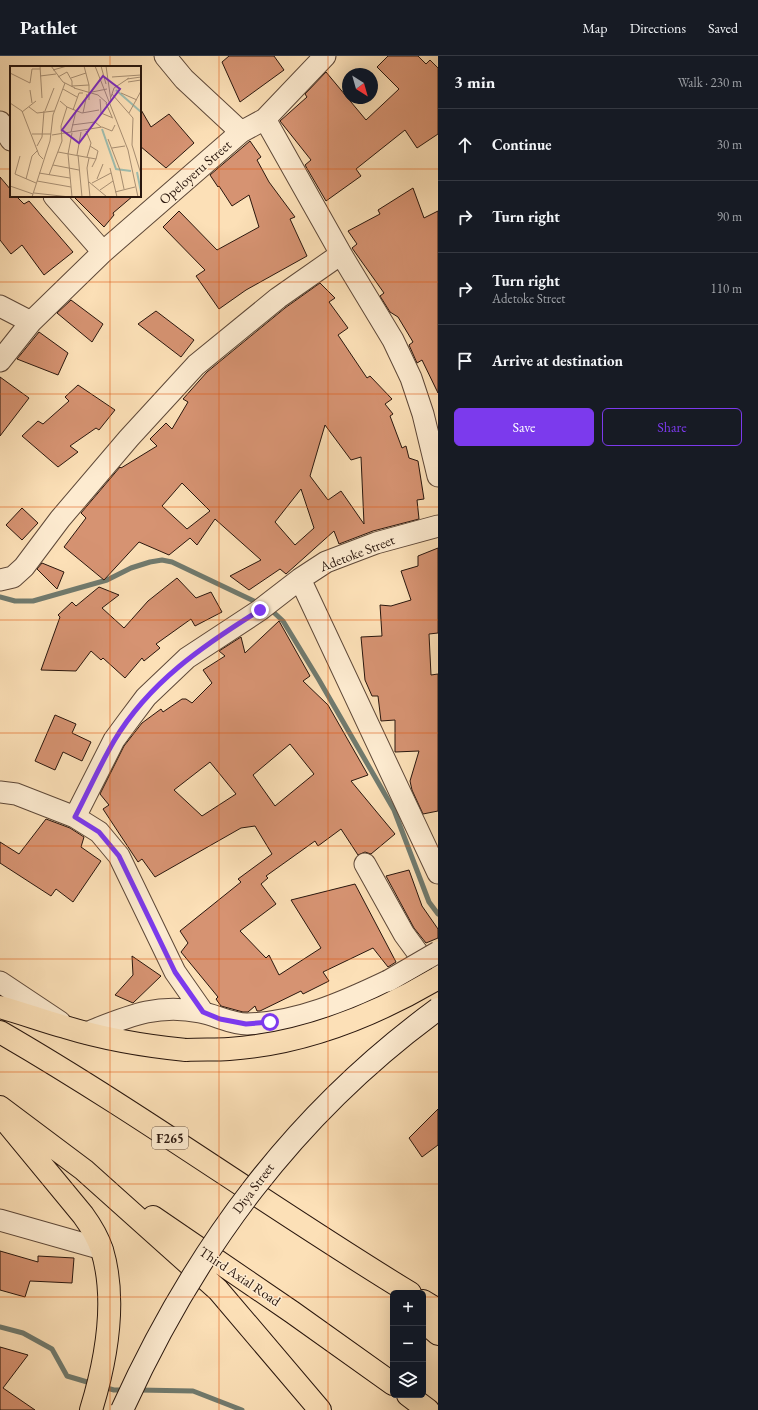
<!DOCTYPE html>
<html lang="en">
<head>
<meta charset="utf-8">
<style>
  :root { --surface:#171b24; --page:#20242c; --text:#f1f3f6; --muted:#9ea1a6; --line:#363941; --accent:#7c3aed }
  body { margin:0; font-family:"EB Garamond",serif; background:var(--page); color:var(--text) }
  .controls { position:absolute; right:12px; bottom:12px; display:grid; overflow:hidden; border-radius:6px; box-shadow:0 4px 16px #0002 }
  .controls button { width:36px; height:36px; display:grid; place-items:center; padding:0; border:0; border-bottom:1px solid var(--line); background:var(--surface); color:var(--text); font:20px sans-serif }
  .compass { position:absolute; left:342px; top:12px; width:36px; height:36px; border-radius:50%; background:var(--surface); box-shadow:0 4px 16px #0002; rotate:143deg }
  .stop { position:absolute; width:12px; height:12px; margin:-9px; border:3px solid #7c3aed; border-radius:50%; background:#fff }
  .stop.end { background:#7c3aed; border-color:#fff; box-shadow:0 1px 4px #0008 }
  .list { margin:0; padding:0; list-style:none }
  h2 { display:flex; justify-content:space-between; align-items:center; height:52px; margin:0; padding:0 16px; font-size:17px }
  h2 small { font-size:13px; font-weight:400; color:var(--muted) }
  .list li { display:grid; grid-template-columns:26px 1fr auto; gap:12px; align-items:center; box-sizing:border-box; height:72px; padding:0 16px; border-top:1px solid var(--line) }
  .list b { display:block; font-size:15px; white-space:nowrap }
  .list p { margin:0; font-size:13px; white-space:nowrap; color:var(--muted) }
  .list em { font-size:13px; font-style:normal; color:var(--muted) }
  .actions { display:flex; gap:8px; padding:12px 16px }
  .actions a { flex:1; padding:9px 0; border:1px solid var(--accent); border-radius:6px; text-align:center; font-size:14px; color:var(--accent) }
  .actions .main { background:var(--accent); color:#fff }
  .icon { flex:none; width:22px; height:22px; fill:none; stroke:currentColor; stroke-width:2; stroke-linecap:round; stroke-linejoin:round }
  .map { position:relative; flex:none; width:438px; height:1354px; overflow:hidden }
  header { display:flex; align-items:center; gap:24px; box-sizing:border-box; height:56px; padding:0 20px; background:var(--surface); border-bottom:1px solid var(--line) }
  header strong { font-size:19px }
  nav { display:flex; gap:22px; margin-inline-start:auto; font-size:14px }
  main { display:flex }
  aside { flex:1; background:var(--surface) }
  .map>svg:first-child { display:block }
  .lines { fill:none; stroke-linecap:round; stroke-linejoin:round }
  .stream { stroke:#707a6e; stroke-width:5 }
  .building { fill:#d69372; stroke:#29160d; fill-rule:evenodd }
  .minor-casing { stroke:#5e4838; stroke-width:23 }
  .motorway-casing { stroke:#29160d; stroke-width:24 }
  .minor { stroke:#fdebd0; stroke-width:21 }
  .motorway { stroke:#fce0b7; stroke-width:22 }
  .minor-bridge-casing { stroke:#5e4838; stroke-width:23; stroke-linecap:butt }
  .secondary-bridge-casing { stroke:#29160d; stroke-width:24; stroke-linecap:butt }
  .motorway-bridge-casing { stroke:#29160d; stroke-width:24; stroke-linecap:butt }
  .minor-bridge { stroke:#fdebd0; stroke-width:21 }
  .secondary-bridge { stroke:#fdebd0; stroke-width:22 }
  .motorway-bridge { stroke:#fce0b7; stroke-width:22 }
  .route { stroke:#7c3aed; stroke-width:5 }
  .grid { fill:none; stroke:#de560c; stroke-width:1; stroke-opacity:0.55 }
  .labels { text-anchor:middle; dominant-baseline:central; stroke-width:3; stroke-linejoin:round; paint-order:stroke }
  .shield { fill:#fdebd0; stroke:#695648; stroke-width:1 }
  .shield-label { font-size:13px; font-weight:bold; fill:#29160d }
  .street-label { font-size:14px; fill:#29160d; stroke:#fdebd0 }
  .inset-river { fill:none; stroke:#9fbdaf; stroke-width:2 }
  .inset-road { fill:none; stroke:#a88f73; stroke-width:1 }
  .view { fill:#7b2cbf; fill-opacity:0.15; stroke:#7b2cbf; stroke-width:2 }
  .inset-edge { fill:none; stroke:#29160d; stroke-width:2 }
</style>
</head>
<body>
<header>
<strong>Pathlet</strong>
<nav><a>Map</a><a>Directions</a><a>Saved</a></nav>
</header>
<main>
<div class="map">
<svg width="438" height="1354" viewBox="0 0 438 1354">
  <rect width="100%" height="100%" fill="#fce0b7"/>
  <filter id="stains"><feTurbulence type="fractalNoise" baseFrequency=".005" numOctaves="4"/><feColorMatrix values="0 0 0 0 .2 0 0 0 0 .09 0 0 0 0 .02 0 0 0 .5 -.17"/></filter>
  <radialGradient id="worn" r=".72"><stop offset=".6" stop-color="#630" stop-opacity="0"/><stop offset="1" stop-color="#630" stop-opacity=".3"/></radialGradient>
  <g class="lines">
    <path class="stream" d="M0 541 15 545H33L107 524 131 512 150 506 162 504 172 506 260 548
      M269 552 283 565 319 624 394 754 429 846 438 858
      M0 1271 23 1277 52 1293 67 1320 94 1328
      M103 1331 114 1334H125
      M139 1334 193 1335 242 1354"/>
  </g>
  <path class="building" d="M229 0H274L284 14 240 46 222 6Z
    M388 0H418L426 8 430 4 438 12V78L417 92 405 74 356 113 361 120 326 145 305 109 311 104 280 65 307 41 305 38 326 16 366 64 399 33 377 11Z
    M140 52 151 71 169 58 194 87 166 112 140 90Z
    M250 85 261 101 257 104 269 126 295 161 290 163 307 200 246 234 219 253 196 220 205 214 163 171 179 155 217 194 259 171 249 139 232 150 219 130 218 131 210 119Z
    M0 121 11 134V140H16L24 148 29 145 73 196 44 219 22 189 11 198 0 184Z
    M413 132 424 162 438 155V337L422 304 417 307 409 289 413 286 398 261 390 256 380 240 384 237 352 192 357 188 348 175 380 158 378 154Z
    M73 140H133L113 157 114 159 104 171Z
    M320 227 335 242 329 246 348 272 338 279 367 322 370 320 392 343 385 348 393 358 390 360 402 392 406 390 409 402 418 405 424 443 417 444 419 463 373 475 339 488 334 475 286 518 280 513 249 534 230 520 261 504 215 463 197 489 190 482 169 499 139 486 104 524 64 491 86 462 81 457 120 411 121 412 157 390 150 383 166 367 172 373 188 346 183 343 207 316 285 252ZM325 369 351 404 361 401 364 468 341 435 328 444 310 420ZM182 427 210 455 187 473 162 450ZM301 433 314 472 295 489 275 466Z
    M71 244 103 268 92 286 57 257Z
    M156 255 194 284 181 301 138 268Z
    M39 276 68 297 58 319 17 303Z
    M0 321 29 342 0 380Z
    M78 329 115 354 99 374 96 372 70 390 78 396 58 411 22 380 38 365 43 368 69 345 65 341Z
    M22 452 38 467 22 484 6 469Z
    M438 492V577L429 578 431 619 438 618V755L423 758 412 734 410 725 419 695 395 696V664L381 665 378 640H372L365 624 361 581 382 580 380 549 391 550 411 544 401 515 418 510V500Z
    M42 507 64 516 57 533 37 513Z
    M177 522 196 542 211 536 222 556 195 570 191 563 156 588 160 592 144 605 142 602 125 622 103 602 101 604 91 595 76 615 41 614 60 561 58 559 72 546 76 550 99 531 119 539 102 552 124 572 148 545Z
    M279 565 310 620 303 625 328 649 368 719 351 725 395 778 371 798 365 796 358 799 341 773 318 790 315 785 266 820 268 822 261 828 276 848 240 875 266 902 269 899 279 919 321 892 291 844 355 828 396 906 388 911 373 892 323 916 329 925 303 938 301 935 260 955H257L255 950 248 956H243L221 950 216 943 218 941 181 896 188 887 180 875 241 826 238 823 272 798 255 770 241 772 155 821 142 803 138 806 103 753 109 749 100 738 124 690 142 667 161 653 163 656 182 643H186L192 647 212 627 203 614 225 600 219 595 241 581 245 597ZM290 688 314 718 275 750 253 719ZM210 706 236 738 202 760 174 734Z
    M55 659 76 668 72 677 91 686 82 705 63 696 55 714 35 705Z
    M46 763 70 772 84 781 81 791 101 805 73 846 56 833 51 840 0 807V786L19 798Z
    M409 814 422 850 438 873V882L426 887 414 872 386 820Z
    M132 900 161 920 133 947 115 939 133 919Z
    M438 1053V1089L422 1101 409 1082Z
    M0 1195 38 1206V1200L74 1202 72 1227 30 1225 25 1241 0 1234Z
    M0 1291 28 1299 3 1332 35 1354H0Z"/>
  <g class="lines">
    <defs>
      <path id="minor" d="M165 0 184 23 241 76
        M265 63 341 198 393 284 411 322 423 358 438 420
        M0 66 11 84
        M54 140 103 196
        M0 250 31 266
        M0 305 31 266 103 196 241 76 265 63 325 0
        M300 523 438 817
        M0 524 13 521 24 511 60 463 129 382 196 309 278 242 341 198
        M0 736 16 738 75 761 99 776 119 800 175 916 203 956
        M75 761 114 684 128 665 146 641 187 602 260 554 300 523 326 506 376 487 438 470
        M365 808 404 878 434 919
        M0 926 60 966
        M86 977C127 961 156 947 200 956 216 959 231 968 247 968 297 967 344 946 388 925
        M0 1164 102 1193"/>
      <path id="motorway" d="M0 951C22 957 43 965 65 971 104 983 145 990 186 994
        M0 976C140 1057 272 1153 410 1237
        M0 1051 84 1114 218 1234 320 1354
        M7 1067 83 1159C91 1170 98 1182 102 1194 117 1244 106 1305 91 1354
        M153 1161 292 1256 393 1328
        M423 1245 438 1254
        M423 1265 438 1278
        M408 1339 428 1354"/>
    </defs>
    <use href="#minor" class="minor-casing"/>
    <use href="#motorway" class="motorway-casing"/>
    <use href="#minor" class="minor"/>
    <use href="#motorway" class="motorway"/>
    <defs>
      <path id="minor-bridge" d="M388 925 438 896"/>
      <path id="secondary-bridge" d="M122 1354C195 1193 294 1058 438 953"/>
      <path id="motorway-bridge" d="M186 994C200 993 215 994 229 993 304 988 374 960 438 922"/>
    </defs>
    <use href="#minor-bridge" class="minor-bridge-casing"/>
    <use href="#secondary-bridge" class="secondary-bridge-casing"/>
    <use href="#motorway-bridge" class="motorway-bridge-casing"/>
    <use href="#minor-bridge" class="minor-bridge"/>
    <use href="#secondary-bridge" class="secondary-bridge"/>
    <use href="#motorway-bridge" class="motorway-bridge"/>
  </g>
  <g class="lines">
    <path class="route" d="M260 554C204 589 149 626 114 685 100 709 88 736 75 761L99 776 119 800 175 916 203 956 220 963 246 968 270 966"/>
  </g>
  <path class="grid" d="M110 0V11M219 0V1354M328 0V1354M0 113H11M140 113H438M110 140V1354M0 226H438M0 338H438M0 451H438M0 564H438M0 677H438M0 790H438M0 903H438M0 1016H438M0 1128H438M0 1241H393M423 1241H438"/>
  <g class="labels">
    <rect class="shield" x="152" y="1071" width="36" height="22" rx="3"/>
    <g class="shield-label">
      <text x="170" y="1082">F265</text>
    </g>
    <g class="street-label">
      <text transform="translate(195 116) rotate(-41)">Opeloyeru Street</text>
      <text transform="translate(357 497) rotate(-21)">Adetoke Street</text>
      <text transform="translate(253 1132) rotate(-53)">Diya Street</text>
      <text transform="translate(240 1220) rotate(34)">Third Axial Road</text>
    </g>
  </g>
  <g transform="translate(10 10)">
    <rect width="131" height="131" fill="#fce0b7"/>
    <path class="inset-river" d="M106 24 131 46M92 63 106 103 121 105M127 106 131 126"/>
    <path class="inset-road" d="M30 0 32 32M41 0 53 16 65 22M74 0 79 19V34M85 0 118 84 128 131M91 0 96 18M96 0 101 35M43 4 57 0M0 7 20 17 22 3H30M30 10 46 8M48 11 57 6 62 15V21M102 11 131 9M61 12 76 7M117 13 131 11M118 16 131 14M62 20 79 19M64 22 88 29 97 37M53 23 67 31M20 24 22 37M82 26 97 23M111 27 127 34M102 28 123 52 122 79 131 108M101 31 104 22 119 12M90 33 91 47 103 52M50 35 57 41 72 47 89 44M0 37 12 45 29 89 33 93M96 37 102 51M19 41 27 47 44 45M63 44 69 27H73M35 45 44 22M12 46 26 35M73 47 77 28M119 47 131 25M62 59 85 56 91 61M76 65 81 77 77 91M61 66 66 45M62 67 58 88 62 131M22 68H41M42 69 92 61 102 65 105 59M98 73 110 104 114 123M27 80 32 71 34 45M80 80 88 85 86 93M102 82 115 80M48 86 86 93 82 101M67 89 71 66M68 89 72 131M10 90 5 108 26 117M79 92 77 102 80 131M43 99 69 104M100 102 107 131M29 107 60 112M39 109 52 75 51 60 57 41M16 113 22 90 28 84M87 113 93 98M27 115 61 121M79 116 97 131M82 117 101 107M0 120 23 128M90 124 103 115M105 126 125 121M24 127 60 131M22 131 40 75 43 49 55 17"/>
    <path class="view" d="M93 10 110 23 69 77 52 64Z"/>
    <rect width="131" height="131" class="inset-edge"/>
  </g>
  <rect width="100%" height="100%" filter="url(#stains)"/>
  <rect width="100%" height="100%" fill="url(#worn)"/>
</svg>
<div class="controls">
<button>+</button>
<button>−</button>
<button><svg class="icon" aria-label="layers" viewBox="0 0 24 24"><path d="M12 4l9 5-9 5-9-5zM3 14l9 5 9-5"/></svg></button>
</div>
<svg class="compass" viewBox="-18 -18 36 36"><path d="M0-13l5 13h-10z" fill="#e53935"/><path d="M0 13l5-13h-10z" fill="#9ea1a6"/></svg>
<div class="stop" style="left:270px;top:966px"></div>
<div class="stop end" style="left:260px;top:554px"></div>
</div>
<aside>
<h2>3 min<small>Walk · 230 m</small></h2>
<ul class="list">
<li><svg class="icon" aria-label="ahead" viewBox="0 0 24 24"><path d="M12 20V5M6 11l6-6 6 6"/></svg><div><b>Continue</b></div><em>30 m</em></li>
<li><svg class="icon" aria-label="right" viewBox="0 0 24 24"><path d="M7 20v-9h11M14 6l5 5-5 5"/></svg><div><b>Turn right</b></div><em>90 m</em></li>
<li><svg class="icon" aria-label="right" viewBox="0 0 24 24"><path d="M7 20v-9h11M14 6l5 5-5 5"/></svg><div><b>Turn right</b><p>Adetoke Street</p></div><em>110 m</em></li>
<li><svg class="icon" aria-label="arrive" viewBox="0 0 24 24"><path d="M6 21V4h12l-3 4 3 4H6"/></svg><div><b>Arrive at destination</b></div></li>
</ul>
<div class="actions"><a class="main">Save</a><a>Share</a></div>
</aside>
</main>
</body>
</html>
